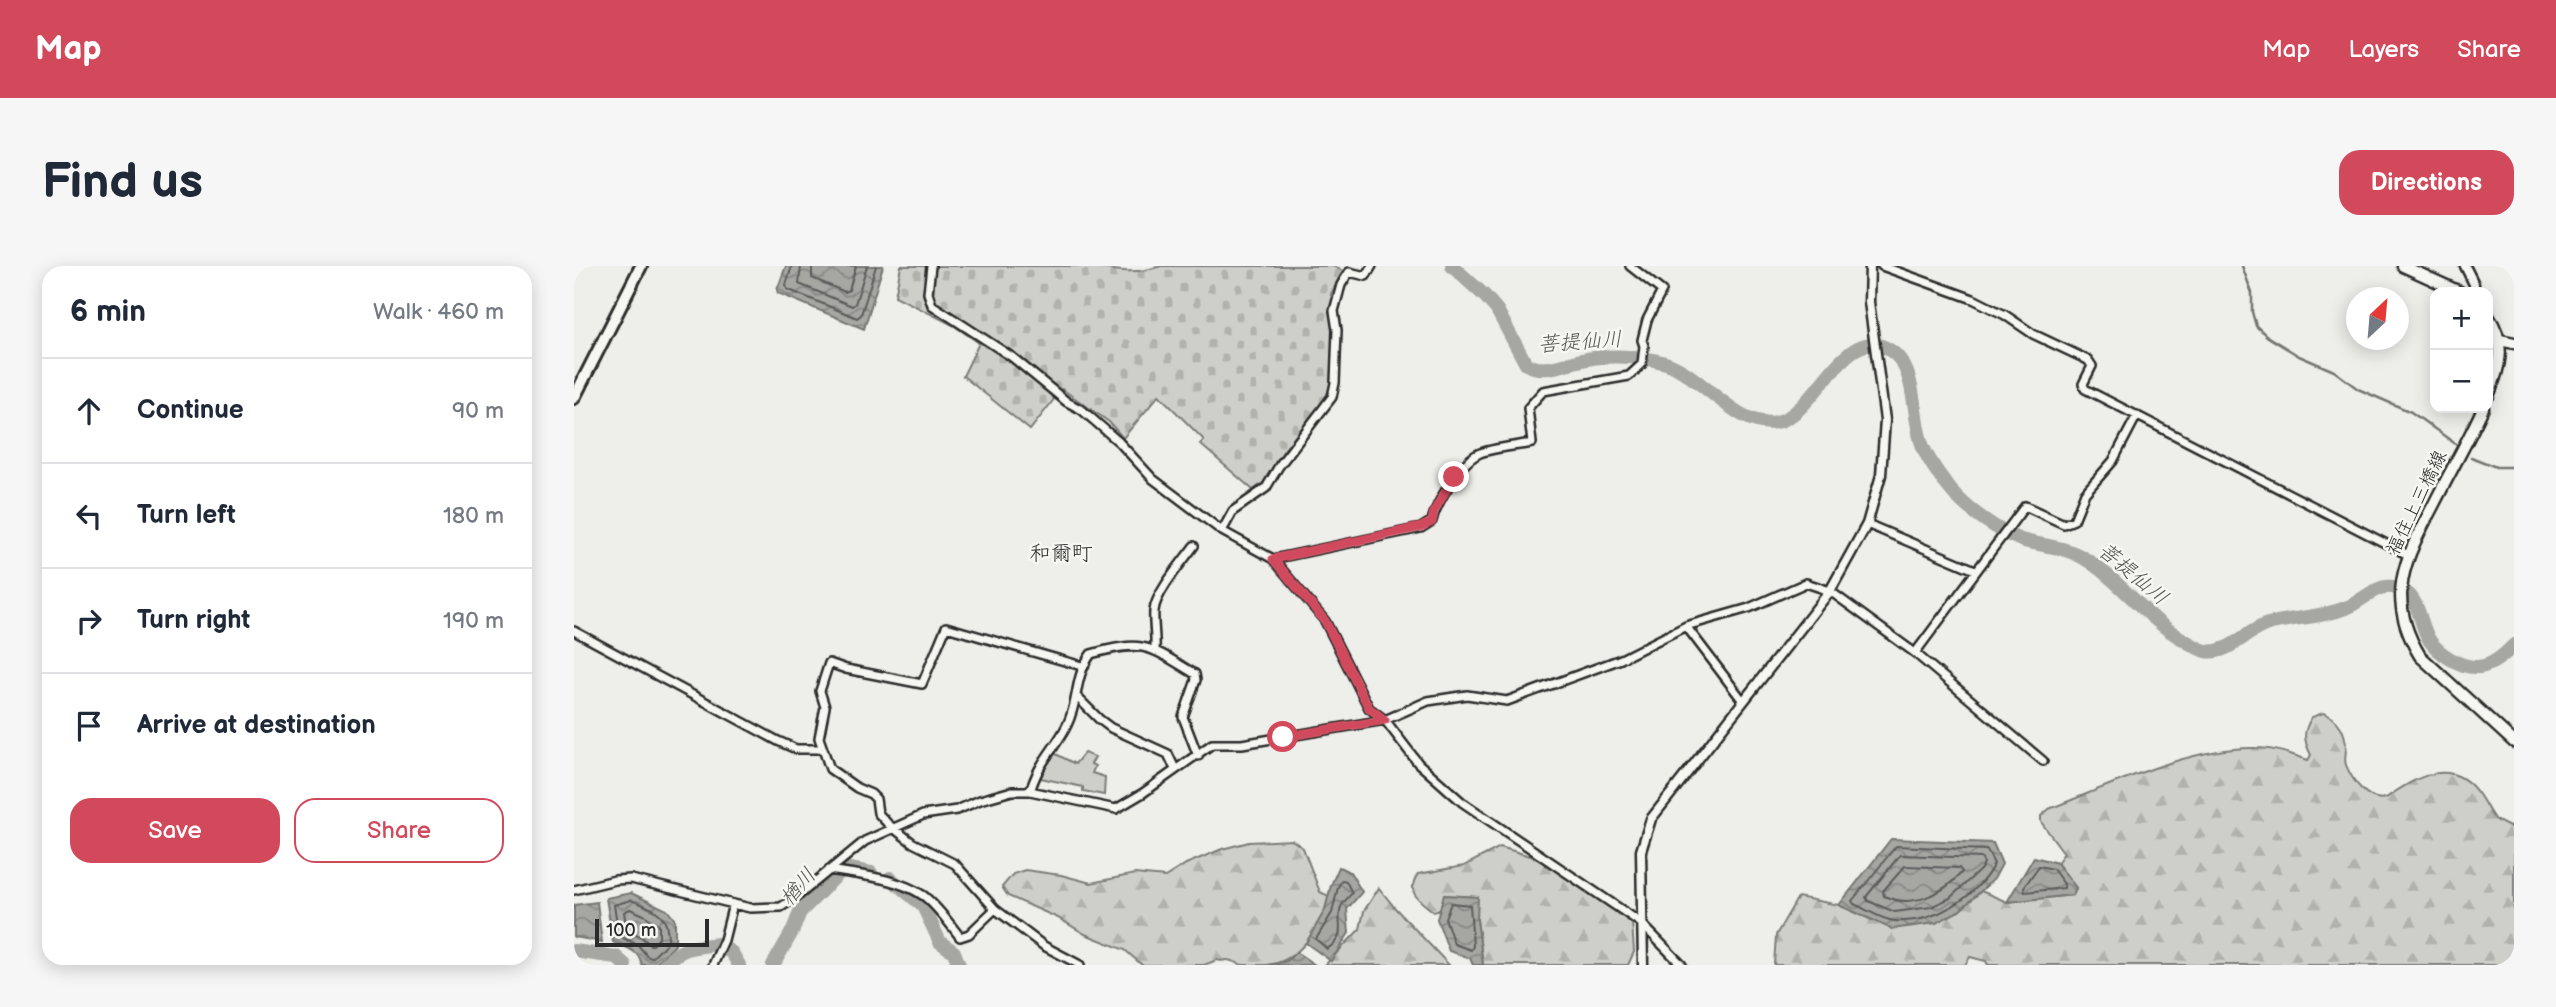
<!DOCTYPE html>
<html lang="en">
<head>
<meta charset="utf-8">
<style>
  :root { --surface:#fff; --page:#f6f6f7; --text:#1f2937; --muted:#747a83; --line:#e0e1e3; --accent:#d1495b }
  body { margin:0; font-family:"Balsamiq Sans","Klee One",sans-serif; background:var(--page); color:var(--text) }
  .controls { position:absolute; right:21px; top:21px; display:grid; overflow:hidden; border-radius:14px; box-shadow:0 4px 18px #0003 }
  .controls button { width:63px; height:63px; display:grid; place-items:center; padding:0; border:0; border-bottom:2px solid var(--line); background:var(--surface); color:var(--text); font:35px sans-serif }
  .compass { position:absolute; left:1772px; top:21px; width:63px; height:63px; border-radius:50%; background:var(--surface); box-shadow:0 4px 18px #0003; rotate:26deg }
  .scale { position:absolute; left:21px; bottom:18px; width:114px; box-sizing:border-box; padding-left:7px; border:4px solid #2b2b2b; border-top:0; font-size:19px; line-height:24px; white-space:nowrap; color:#2b2b2b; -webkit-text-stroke:5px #f6f6f2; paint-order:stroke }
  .stop { position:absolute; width:21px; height:21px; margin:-16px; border:5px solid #d1495b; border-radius:50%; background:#fff }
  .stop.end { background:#d1495b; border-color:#fff; box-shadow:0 2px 7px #0008 }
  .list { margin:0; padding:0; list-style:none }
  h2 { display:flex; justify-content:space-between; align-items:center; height:91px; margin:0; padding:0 28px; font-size:30px }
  h2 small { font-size:23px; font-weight:400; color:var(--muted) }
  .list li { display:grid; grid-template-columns:46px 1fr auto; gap:21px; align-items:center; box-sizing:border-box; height:105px; padding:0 28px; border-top:2px solid var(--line) }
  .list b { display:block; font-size:26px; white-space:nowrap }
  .list em { font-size:23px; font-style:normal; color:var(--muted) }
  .actions { display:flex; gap:14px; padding:21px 28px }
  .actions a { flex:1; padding:16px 0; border:2px solid var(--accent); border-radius:21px; text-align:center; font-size:24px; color:var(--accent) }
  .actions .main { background:var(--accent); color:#fff }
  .icon { flex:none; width:38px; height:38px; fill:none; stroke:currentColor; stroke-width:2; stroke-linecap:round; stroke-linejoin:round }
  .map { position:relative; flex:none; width:1940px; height:699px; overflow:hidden; border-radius:21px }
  header { display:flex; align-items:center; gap:42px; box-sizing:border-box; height:98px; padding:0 35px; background:var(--accent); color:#fff }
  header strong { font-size:33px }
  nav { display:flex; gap:38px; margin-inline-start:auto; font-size:24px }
  .intro { display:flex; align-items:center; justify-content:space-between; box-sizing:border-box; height:168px; padding:0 42px }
  h1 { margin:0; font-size:49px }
  .button { padding:18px 32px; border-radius:21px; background:var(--accent); color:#fff; font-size:24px; font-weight:700 }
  main { display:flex; gap:42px; padding:0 42px }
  aside { flex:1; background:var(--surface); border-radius:21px; box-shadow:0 4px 18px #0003 }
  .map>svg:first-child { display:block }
  .forest { fill:url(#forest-firs); stroke:#7c7c7a; stroke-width:2 }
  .cemetery { fill:url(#cemetery-stones); stroke:#7c7c7a; stroke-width:2 }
  .park { fill:#cececa; stroke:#7c7c7a; stroke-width:2 }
  .water { fill:url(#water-waves); stroke:#757573; stroke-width:2 }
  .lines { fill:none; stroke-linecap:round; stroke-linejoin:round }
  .shore { stroke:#5c5c5b; stroke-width:2 }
  .stream { stroke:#757573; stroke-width:2.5 }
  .river { stroke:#a6a6a3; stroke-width:14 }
  .minor-casing { stroke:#2b2b2b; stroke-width:12 }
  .tertiary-casing { stroke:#2b2b2b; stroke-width:13 }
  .secondary-casing { stroke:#2b2b2b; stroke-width:15 }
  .trunk-casing { stroke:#2b2b2b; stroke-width:16 }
  .minor { stroke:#f6f6f2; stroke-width:7 }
  .tertiary { stroke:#f6f6f2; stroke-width:8 }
  .secondary { stroke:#f6f6f2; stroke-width:10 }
  .trunk { stroke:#f6f6f2; stroke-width:10 }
  .route { stroke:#d1495b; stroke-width:9 }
  .labels { text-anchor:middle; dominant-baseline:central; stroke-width:5; stroke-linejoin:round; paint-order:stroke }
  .street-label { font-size:19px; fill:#2b2b2b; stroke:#f6f6f2 }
  .water-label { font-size:21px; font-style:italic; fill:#565655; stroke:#f6f6f2 }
  .neighbourhood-label { font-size:21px; fill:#2b2b2b; stroke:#f6f6f2 }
</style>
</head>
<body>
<header>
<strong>Map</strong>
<nav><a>Map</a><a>Layers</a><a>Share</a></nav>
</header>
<div class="intro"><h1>Find us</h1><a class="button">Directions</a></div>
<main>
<aside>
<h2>6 min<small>Walk · 460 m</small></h2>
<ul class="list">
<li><svg class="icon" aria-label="ahead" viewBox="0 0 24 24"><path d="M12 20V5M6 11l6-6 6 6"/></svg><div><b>Continue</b></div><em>90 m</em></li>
<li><svg class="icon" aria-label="left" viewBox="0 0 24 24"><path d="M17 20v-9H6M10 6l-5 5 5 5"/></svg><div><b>Turn left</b></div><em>180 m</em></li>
<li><svg class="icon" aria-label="right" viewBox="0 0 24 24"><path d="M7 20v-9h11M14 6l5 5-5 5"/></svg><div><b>Turn right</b></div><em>190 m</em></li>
<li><svg class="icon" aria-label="arrive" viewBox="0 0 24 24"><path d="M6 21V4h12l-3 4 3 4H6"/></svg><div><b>Arrive at destination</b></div></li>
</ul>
<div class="actions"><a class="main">Save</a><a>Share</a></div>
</aside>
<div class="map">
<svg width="1940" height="699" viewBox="0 0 1940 699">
  <defs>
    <pattern id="forest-firs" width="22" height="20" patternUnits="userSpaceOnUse" patternTransform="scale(1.75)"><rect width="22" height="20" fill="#cececa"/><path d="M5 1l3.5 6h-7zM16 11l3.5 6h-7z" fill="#b1b1ae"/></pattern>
    <pattern id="cemetery-stones" width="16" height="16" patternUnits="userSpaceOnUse" patternTransform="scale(1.75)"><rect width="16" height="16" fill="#cececa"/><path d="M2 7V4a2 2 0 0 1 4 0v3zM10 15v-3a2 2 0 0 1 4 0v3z" fill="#b1b1ae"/></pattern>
    <pattern id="water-waves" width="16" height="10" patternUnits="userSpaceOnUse" patternTransform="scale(1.75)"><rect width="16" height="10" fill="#a6a6a3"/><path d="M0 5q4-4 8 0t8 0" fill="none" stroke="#878785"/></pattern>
  </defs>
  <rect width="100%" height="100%" fill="#eeeeea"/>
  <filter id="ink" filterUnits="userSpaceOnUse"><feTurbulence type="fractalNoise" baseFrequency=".0143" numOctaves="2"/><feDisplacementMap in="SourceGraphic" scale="14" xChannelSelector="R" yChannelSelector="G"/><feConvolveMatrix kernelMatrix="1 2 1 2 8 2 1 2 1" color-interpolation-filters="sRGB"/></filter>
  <g filter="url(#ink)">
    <path class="forest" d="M1749 447C1765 452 1772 467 1772 482 1772 488 1770 494 1772 499 1778 514 1794 537 1812 532 1844 510 1879 489 1906 530 1921 553 1913 551 1940 563V699H1414L1412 695 1396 691 1391 699H1200L1202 669 1224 631 1265 639 1318 663 1385 645 1407 625 1433 636 1499 629 1502 622 1483 597 1490 587 1467 556V550L1475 543C1535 520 1617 480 1682 482 1700 482 1717 488 1734 494L1737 489C1729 474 1729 465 1738 451Z
      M718 574 729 582 746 626 755 630C748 660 725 697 692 699 685 699 676 699 669 699 664 698 658 694 653 694 650 694 646 696 643 694L630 699H568L551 684 511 668 484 652 434 630 428 621 439 608 451 604 487 609 517 617 561 608 591 611 612 598 648 583 675 576Z
      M926 581 963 592 1058 656 1060 686 1054 699H909L903 654V631L870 629 866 644 860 646C845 634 831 627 844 608L890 600Z
      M805 622 821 642 875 699H751L786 663 790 645Z"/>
    <path class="cemetery" d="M327 0H519C544 6 563 8 587 0H759L769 5 757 28 760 45 756 123 747 139 710 184 689 217 679 224 626 178 630 174 585 129 549 172 535 156 488 123 456 164 389 110 405 77 379 59 321 30Z"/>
    <path class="park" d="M478 486 501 498 510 487 521 491 517 498 521 500 518 507 531 511 530 529 509 525V521L462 511Z"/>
    <path class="water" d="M212 0H309L290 63 204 27 203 24Z
      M1317 573 1419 577 1428 598 1420 613 1385 645 1362 657 1318 663 1265 639Z
      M1460 591 1483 597 1502 622 1499 629 1433 636Z
      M765 601 776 606 788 626 773 643 775 667 757 695 732 677 751 644 757 619Z
      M57 627 93 644 101 654V679L81 699H68C65 684 51 681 39 676L32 632Z
      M870 629 904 631 903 654 909 699H899L896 692 875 685 863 653Z
      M23 636 28 676 0 671V639Z
      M722 686 741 699H694L713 695Z"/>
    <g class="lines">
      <path class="shore" d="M218 0 212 19 213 23 283 52 287 49 302 0
        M227 0 225 18 278 40 281 38 293 0
        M238 0V12L271 26 275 24 282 0
        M1322 580 1413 584 1420 598C1402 632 1359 658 1321 655 1308 654 1292 643 1280 638L1278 635Z
        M1326 589 1407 592 1410 597 1407 603 1376 632 1357 641 1321 646 1294 635 1292 631Z
        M1331 600 1385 602 1388 606C1369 628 1338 643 1310 630L1309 625Z
        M1465 600 1479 603 1490 618V622L1451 626 1450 621Z
        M768 614 772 615 778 627C775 631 769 636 767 641 761 658 775 669 753 683L742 673 758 647 764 621Z
        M57 634C82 644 95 647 94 676L78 692 74 691 64 679 45 670 40 639Z
        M877 637 896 639 899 680 897 684 880 678 871 652Z
        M56 643 70 649 85 659V672L79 679H76L68 671 53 664 50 646Z"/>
      <path class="stream" d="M1668 0 1678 27V46L1682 60 1694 71 1725 90 1760 105 1784 123 1837 146 1883 179
        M1897 191 1922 201H1940"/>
      <path class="river" d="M878 0 911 30 923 44 952 98C971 109 993 96 1013 93 1035 89 1066 90 1088 96 1124 104 1163 164 1202 156 1242 149 1269 57 1314 83 1343 99 1338 147 1347 175 1352 192 1365 209 1376 223 1392 243 1424 265 1447 274 1467 280 1489 280 1508 291 1546 313 1571 352 1610 374 1617 378 1624 383 1632 385 1655 389 1673 364 1694 358 1721 351 1748 352 1774 341 1788 335 1803 318 1819 321 1848 327 1843 355 1856 375 1861 382 1867 387 1875 392 1902 409 1919 401 1940 379
        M316 612 349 640 366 676 380 686 385 699
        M0 685 42 691 51 699
        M91 699C108 680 120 681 144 678L158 687 165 699
        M199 699 218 666 226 646 270 602 297 607"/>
      <defs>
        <path id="minor" d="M357 0 354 27 358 39 438 91 493 136 508 144 545 176 579 213 648 265 699 293 751 355 795 442 811 454 844 497 888 536 1067 657 1108 699
          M1308 0 1399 33 1431 49 1459 68 1514 94 1518 100 1509 118 1511 123 1834 289
          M1293 258 1401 304
          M648 265 659 245 692 222 705 200 758 131 761 117 763 64 760 45 767 19 775 6 792 10 798 0
          M699 293 847 262 858 255C862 237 886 197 904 188 916 182 943 180 958 177L954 142 969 125 1055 110 1068 98 1070 80 1068 74 1073 54 1088 25 1056 0
          M1112 360 1169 435
          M0 365 204 475 222 483H247
          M581 384C582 370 579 358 580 345 581 328 609 295 620 280
          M1341 387 1451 240 1490 258 1500 254 1511 227 1539 195 1563 149
          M503 431 525 453 537 462 594 488 601 503
          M456 525C459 517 462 508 467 500 475 486 486 474 493 459 506 433 499 413 517 388 571 373 575 380 621 408L622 414 609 451 624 490
          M255 604C286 609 324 612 350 630 364 641 375 657 386 671L395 668 421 643 470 680 506 699
          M0 624 41 614 57 613 176 642 207 641 224 630 291 575 349 549 383 544 406 534 438 525H456L542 543 569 527 638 478H668L811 454 854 435 893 429 933 435 1047 393 1112 360 1175 342 1232 317 1256 325 1341 387 1469 495
          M421 643 381 598 339 577 314 558 304 547 302 533 297 528 283 522 256 503 245 472 251 441 246 425 255 397 272 403 348 418 372 361 508 400
          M139 699 150 674 159 638"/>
        <path id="tertiary" d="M1891 0 1900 18V26
          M1069 699 1067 585 1077 553 1256 325 1293 258 1307 209 1311 154 1295 36 1296 0"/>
        <path id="secondary" d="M1829 0 1886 26
          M1914 50C1933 77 1926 102 1914 130
          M1926 74 1940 77
          M1909 142C1894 175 1876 206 1860 238 1831 293 1810 331 1846 390L1940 476"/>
        <path id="trunk" d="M0 132 67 0"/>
      </defs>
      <use href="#minor" class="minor-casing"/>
      <use href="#tertiary" class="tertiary-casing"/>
      <use href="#secondary" class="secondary-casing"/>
      <use href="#trunk" class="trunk-casing"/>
      <use href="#minor" class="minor"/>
      <use href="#tertiary" class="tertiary"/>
      <use href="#secondary" class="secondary"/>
      <use href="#trunk" class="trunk"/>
    </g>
  </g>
  <g class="lines" filter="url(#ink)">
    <path class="route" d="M709 471 811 454 795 442 751 355 699 293 847 261 858 256 860 245 880 211"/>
  </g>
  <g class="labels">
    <g class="street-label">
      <text transform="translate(1843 237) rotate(-64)">福住上三橋線</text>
    </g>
    <g class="water-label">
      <text transform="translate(1006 76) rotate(-4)">菩提仙川</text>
      <text transform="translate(1559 308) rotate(40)">菩提仙川</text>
      <text transform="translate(224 621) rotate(-49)">楢川</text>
    </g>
    <g class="neighbourhood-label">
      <text x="487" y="287">和爾町</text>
    </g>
  </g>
</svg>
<div class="controls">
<button>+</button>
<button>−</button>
</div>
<svg class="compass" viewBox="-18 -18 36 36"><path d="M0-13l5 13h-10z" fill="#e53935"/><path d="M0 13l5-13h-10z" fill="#747a83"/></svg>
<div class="scale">100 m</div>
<div class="stop" style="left:709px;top:471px"></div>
<div class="stop end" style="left:880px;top:211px"></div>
</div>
</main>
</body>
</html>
